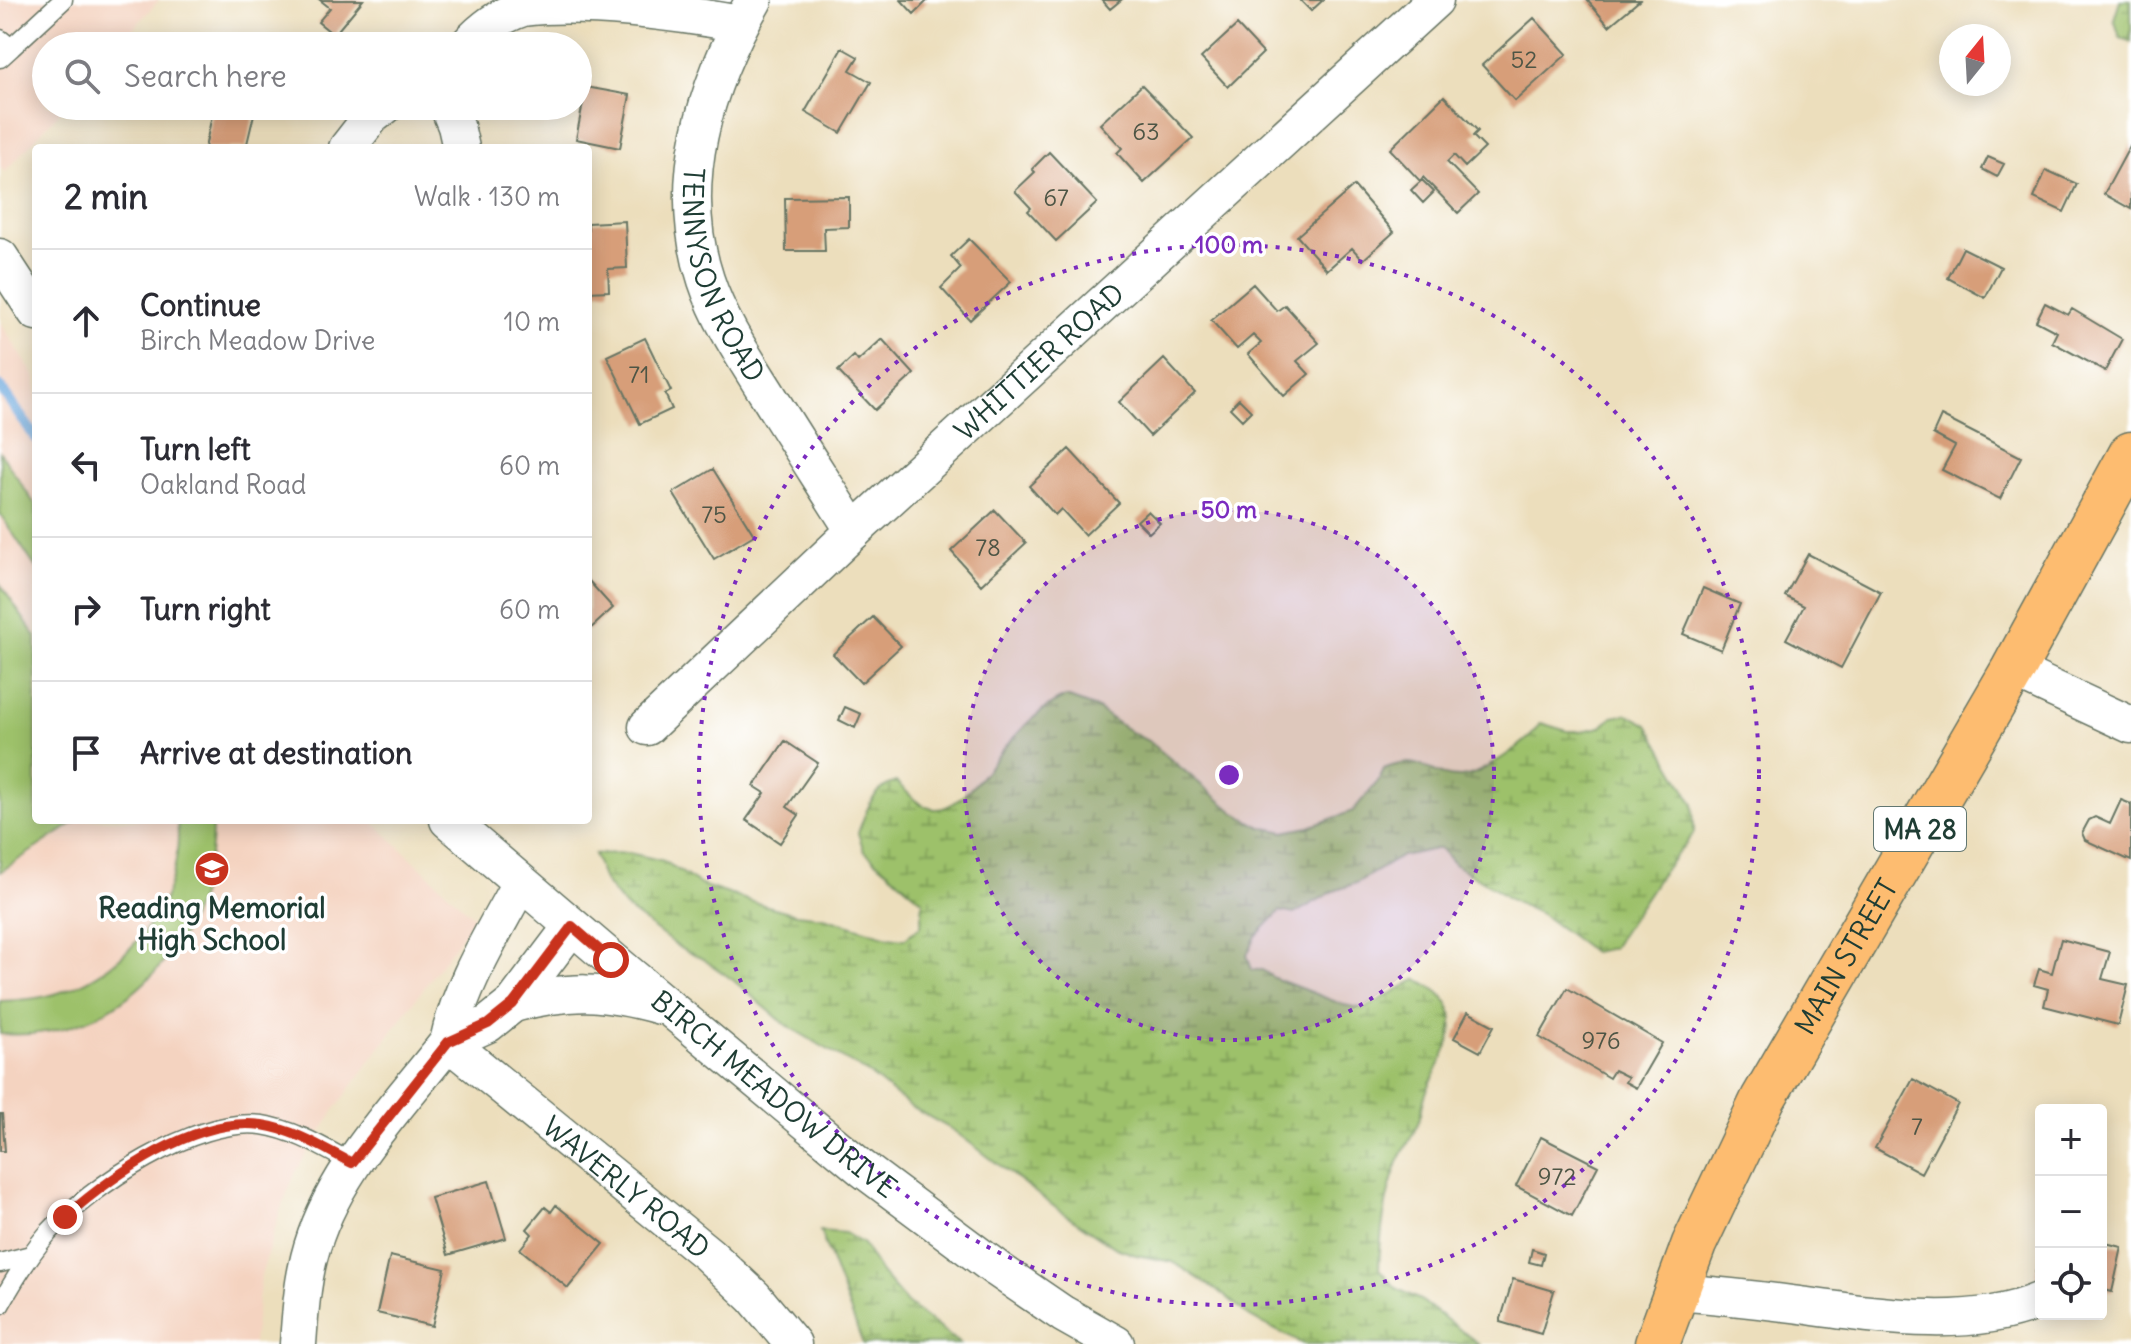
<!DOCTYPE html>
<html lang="en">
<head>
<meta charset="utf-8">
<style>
  :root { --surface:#fff; --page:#f2f2f3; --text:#2b2b33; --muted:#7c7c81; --line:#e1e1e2 }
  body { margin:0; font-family:Delius,sans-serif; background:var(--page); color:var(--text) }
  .controls { position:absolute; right:24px; bottom:24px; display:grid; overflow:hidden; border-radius:8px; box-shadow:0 4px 20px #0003 }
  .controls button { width:72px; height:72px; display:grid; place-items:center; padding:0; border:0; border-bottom:2px solid var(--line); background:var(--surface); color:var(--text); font:40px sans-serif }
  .compass { position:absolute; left:1939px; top:24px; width:72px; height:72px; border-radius:50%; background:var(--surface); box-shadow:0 4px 20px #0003; rotate:18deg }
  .stop { position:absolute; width:24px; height:24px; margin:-18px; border:6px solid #c8321e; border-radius:50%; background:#fff }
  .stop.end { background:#c8321e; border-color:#fff; box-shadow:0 2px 8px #0008 }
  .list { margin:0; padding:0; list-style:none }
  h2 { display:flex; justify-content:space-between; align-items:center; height:104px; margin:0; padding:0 32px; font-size:34px }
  h2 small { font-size:26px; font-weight:400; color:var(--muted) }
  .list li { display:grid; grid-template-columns:52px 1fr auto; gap:24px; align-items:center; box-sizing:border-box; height:144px; padding:0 32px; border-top:2px solid var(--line) }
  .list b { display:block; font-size:30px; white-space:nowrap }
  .list p { margin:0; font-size:26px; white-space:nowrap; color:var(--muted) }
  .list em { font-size:26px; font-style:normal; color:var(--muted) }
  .icon { flex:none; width:44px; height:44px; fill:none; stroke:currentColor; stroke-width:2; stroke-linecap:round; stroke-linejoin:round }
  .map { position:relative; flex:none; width:2131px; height:1344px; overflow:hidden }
  .search { position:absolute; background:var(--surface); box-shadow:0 4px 20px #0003; left:32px; top:32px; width:560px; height:88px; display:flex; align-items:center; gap:20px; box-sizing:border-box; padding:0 28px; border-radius:44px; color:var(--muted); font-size:30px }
  .panel { position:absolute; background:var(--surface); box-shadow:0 4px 20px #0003; left:32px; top:144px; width:560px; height:680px; border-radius:8px }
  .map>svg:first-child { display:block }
  .built { fill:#f4d3c0 }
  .wetland { fill:url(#wetland-marsh); stroke:#5e7f50; stroke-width:2 }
  .pitch { fill:#9dc16b; stroke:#5e7f50; stroke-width:2 }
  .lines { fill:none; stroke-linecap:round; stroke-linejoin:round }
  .stream { stroke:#6ca8dd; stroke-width:11 }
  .building { fill:#d79e79 }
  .lane-casing { stroke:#677564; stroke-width:21 }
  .street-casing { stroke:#677564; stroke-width:39 }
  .primary-casing { stroke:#677564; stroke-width:47 }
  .lane { stroke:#fff; stroke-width:18 }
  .street { stroke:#fff; stroke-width:36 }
  .primary { stroke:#fdbc70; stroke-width:44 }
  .route { stroke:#c8321e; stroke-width:10 }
  .ring { fill:none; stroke:#7b2cbf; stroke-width:4; stroke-dasharray:4 8 }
  .labels { text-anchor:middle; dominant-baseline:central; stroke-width:7; stroke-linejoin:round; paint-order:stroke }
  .number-label { font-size:24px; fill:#4d5545 }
  .shield { fill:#fff; stroke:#627771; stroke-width:2 }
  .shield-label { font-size:26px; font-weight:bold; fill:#1f3d34 }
  .street-label { font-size:28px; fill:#1f3d34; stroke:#fff }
  .poi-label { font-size:28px; font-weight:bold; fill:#1f3d34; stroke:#fff }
  .centre { fill:#7b2cbf; stroke:#fff; stroke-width:4 }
  .ring-label { font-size:24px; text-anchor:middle; font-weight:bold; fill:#7b2cbf; stroke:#fff; stroke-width:7; stroke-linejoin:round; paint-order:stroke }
</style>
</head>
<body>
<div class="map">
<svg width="2131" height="1344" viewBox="0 0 2131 1344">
  <defs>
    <pattern id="wetland-marsh" width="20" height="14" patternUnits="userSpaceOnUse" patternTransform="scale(2)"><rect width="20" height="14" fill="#9dc16b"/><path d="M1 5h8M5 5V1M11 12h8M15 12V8" fill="none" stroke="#7f9e59"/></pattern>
  </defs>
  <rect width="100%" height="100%" fill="#fff"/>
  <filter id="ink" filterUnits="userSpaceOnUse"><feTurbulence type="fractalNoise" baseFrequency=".0125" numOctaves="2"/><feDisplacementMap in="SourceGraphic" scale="16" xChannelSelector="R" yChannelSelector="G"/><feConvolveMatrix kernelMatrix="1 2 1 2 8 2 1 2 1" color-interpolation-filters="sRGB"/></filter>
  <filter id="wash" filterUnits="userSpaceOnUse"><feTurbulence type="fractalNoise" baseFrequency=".006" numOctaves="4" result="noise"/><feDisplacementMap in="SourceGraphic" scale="32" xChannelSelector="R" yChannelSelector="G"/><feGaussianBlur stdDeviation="1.8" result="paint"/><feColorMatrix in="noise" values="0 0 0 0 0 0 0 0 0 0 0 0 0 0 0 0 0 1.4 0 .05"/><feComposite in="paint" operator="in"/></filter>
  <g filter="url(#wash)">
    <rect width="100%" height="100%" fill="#ecdebc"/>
    <path class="built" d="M0 0H159L118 46H46V106H65L5 172 0 167Z
      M0 322 36 378V820H371L475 918 336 1108 296 1171 281 1208 261 1276 253 1344H0Z"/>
    <path class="wetland" d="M2120 0H2131V42L2120 37 2114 19Z
      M1066 697 1096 708 1132 733 1150 742 1235 813 1261 827 1284 832 1309 827 1353 811 1379 780 1384 769C1425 752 1427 778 1461 777 1479 776 1533 740 1541 723L1567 731H1582L1601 727 1613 717 1628 714 1648 725 1693 803 1694 833 1659 877 1612 948 1593 952 1541 914 1507 898 1496 889 1454 864 1440 848 1402 856 1356 883 1334 891 1294 914 1280 911 1256 936 1247 955 1252 970H1262L1274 978 1344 1005 1364 1009 1417 979C1428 985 1445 994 1449 1006 1461 1035 1436 1068 1426 1093 1422 1103 1422 1113 1418 1123 1412 1138 1402 1152 1396 1167 1385 1199 1380 1236 1379 1269L1396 1288 1422 1301 1479 1344H1303L1250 1317 1227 1297 1173 1262 1136 1255 1116 1248 1056 1208 953 1130 911 1107 868 1073 786 1025 733 980 703 959 681 949 625 907 604 881 594 854 629 853 664 861 701 885 753 902 796 914 824 917 888 937 904 939 921 926 923 901 864 851 858 833C866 812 872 788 896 782 908 792 920 809 936 809 963 809 991 762 1008 744 1025 725 1043 706 1066 697Z
      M820 1231 845 1233 863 1244 881 1273 907 1303 960 1344H863Z"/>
    <path class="pitch" d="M0 452 36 506V568L0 514Z
      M0 584 36 637V820H78L0 872Z
      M177 820H212C214 937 123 1043 0 1034V1001C21 1000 41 999 61 992 131 969 186 896 177 820Z"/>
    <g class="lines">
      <path class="stream" d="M0 387 36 438"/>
    </g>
    <g id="blocks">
      <path class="building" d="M320 0H363L334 35 318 22 330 8Z
        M901 0H928L914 14Z
        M1102 0H1121L1110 9Z
        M1300 0H1323L1311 11Z
        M1587 0H1640L1609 26Z
        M1534 18 1567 54 1515 101 1482 65Z
        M1237 25 1263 53 1228 87 1201 58Z
        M842 48 858 57 850 70 871 82 841 133 805 112Z
        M1142 85 1193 138 1144 183 1117 153 1122 148 1100 124Z
        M586 87 630 95 620 148 576 139Z
        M1444 96 1478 131 1473 136 1485 148 1465 167 1454 155 1447 162 1478 194 1458 213 1423 177 1420 181 1390 149Z
        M214 106H237L255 110 246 148H205Z
        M2131 144V209L2104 194Z
        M1049 152 1097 203 1056 241 1028 211 1031 208 1015 191 1035 172 1032 169Z
        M1988 157 2004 164 1997 177 1982 169Z
        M2046 170 2077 184 2064 212 2034 198Z
        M1422 180 1434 192 1423 203 1411 190Z
        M1354 186 1394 232 1363 260 1352 248 1327 270 1297 236Z
        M849 197V227L824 228 825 251H786L785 198Z
        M625 221 627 268 608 269 609 291 588 292V223Z
        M969 239 1011 282 970 320 941 288 961 268 951 256Z
        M1963 248 2001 267 1985 298 1948 278Z
        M1253 284 1277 311 1285 305 1319 343 1297 361 1309 374 1284 396 1248 354 1261 343 1253 335 1237 349 1211 320Z
        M2045 303 2068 315 2072 309 2122 339 2105 371 2052 342 2057 332 2036 321Z
        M645 338 671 391 665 394 672 409 640 424 607 356Z
        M882 339 914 374 875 410 838 371 854 356 858 361Z
        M1164 359 1195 393 1150 436 1119 402Z
        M1239 399 1251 411 1242 420 1230 408Z
        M1941 416 2021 457 2000 499 1942 470 1955 446 1933 434Z
        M1069 449 1119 503 1085 535 1061 509 1055 515 1029 486Z
        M713 469 754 535 714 559 673 493Z
        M995 510 1026 543 981 585 951 551Z
        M1148 511 1160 523 1149 533 1137 521Z
        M1808 554 1881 592 1841 668 1786 639 1804 606 1785 596Z
        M588 580 613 608 588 631Z
        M1703 588 1740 604 1721 650 1683 634Z
        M873 617 901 646 861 683 833 654Z
        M845 707 861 714 855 728 839 720Z
        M785 741 818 763 787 807 799 815 780 843 746 820 765 793 754 786Z
        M2121 800 2131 804V861L2085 840 2082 833 2089 820 2095 817 2110 824Z
        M2061 939 2110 952 2102 979 2128 985 2118 1025 2044 1006 2048 989 2034 985 2039 969 2052 973Z
        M1567 988 1662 1043 1636 1088 1625 1082 1628 1077 1614 1070 1609 1078 1539 1037Z
        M1468 1012 1494 1026 1480 1052 1454 1038Z
        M1913 1079 1958 1104 1921 1173 1875 1148Z
        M0 1114H2L5 1151H0Z
        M1541 1137 1598 1166 1572 1216 1516 1186Z
        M489 1181 506 1238 448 1255 431 1198Z
        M556 1205 604 1244 568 1288 520 1249 532 1234 527 1229 545 1207 551 1212Z
        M2101 1242 2122 1247 2112 1292 2101 1289Z
        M1532 1249 1544 1253 1541 1265 1529 1262Z
        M2040 1253H2041V1276L2035 1274Z
        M390 1256 445 1269 432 1326 377 1313Z
        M1513 1279 1554 1291 1541 1334 1500 1322Z"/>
    </g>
  </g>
  <g filter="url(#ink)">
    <use href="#blocks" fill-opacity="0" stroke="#677564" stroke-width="2"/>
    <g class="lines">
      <defs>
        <path id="lane" d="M0 39 11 48 0 58
          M11 48 63 0
          M0 1263 31 1255
          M0 1305C14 1280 29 1255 48 1233 91 1186 196 1116 262 1125 295 1130 324 1148 352 1163"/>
        <g id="street">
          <path id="s1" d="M754 0C705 84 674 184 706 280 719 320 744 357 766 392 795 439 825 485 854 531"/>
          <path d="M467 46C482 29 501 15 523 8 582 0 680 13 740 24"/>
          <path d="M448 106 456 126 461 148"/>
          <path d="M347 148 372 116 385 106"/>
          <path d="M0 257 36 312"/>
          <path d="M2013 670 2131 725"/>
          <path id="s2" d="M647 727 854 531 1435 0"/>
          <path id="s3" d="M448 820 631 976 863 1169 997 1269 1063 1314 1116 1344"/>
          <path d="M513 1004C570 989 603 990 660 1006"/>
          <path id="s4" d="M448 1042 708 1254 754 1297 793 1344"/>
          <path d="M448 1042 488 1024 513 1004 572 926"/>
          <path d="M1676 1292C1715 1295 1753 1299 1792 1304 1869 1314 1968 1332 2041 1300"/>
          <path d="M298 1344C300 1315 302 1286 309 1258 330 1174 396 1109 448 1042 460 985 493 934 520 883"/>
        </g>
        <g id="primary">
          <path id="s5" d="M1657 1344 1694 1244 1763 1099 2013 670 2131 454"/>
        </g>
      </defs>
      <use href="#lane" class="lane-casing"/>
      <use href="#street" class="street-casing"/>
      <use href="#primary" class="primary-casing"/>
      <use href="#lane" class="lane"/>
      <use href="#street" class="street"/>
      <use href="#primary" class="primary"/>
    </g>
  </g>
  <g class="lines" filter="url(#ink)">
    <path class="route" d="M65 1217C112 1176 196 1115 262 1125 295 1130 323 1148 352 1163L448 1042 488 1024 513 1004 572 926 611 960"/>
  </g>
  <circle cx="1229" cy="775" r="265" fill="#7b2cbf" fill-opacity=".12"/>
  <g class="ring">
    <circle cx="1229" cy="775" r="265"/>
    <circle cx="1229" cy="775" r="530"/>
  </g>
  <defs>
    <symbol id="school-disc" viewBox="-11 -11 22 22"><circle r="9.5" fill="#c8321e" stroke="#fff"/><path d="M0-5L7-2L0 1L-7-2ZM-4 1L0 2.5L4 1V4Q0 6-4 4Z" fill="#fff"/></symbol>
  </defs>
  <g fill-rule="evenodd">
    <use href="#school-disc" x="192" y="849" width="40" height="40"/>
  </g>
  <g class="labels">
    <g class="number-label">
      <text x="1524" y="59">52</text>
      <text x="1146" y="131">63</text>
      <text x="1056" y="197">67</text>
      <text x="639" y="374">71</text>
      <text x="714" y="514">75</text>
      <text x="988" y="547">78</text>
      <text x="1601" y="1040">976</text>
      <text x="1917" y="1126">7</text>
      <text x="1557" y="1176">972</text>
    </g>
    <rect class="shield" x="1874" y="807" width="92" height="44" rx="6"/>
    <g class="shield-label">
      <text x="1920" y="829">MA 28</text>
    </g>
    <g class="street-label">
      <text stroke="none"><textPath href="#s1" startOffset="292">TENNYSON ROAD</textPath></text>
      <text stroke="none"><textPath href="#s2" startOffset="536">WHITTIER ROAD</textPath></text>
      <text stroke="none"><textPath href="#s5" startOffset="432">MAIN STREET</textPath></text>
      <text stroke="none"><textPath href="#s3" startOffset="426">BIRCH MEADOW DRIVE</textPath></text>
      <text stroke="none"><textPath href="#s4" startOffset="230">WAVERLY ROAD</textPath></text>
    </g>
    <g class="poi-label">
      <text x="212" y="908">Reading Memorial<tspan x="212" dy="32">High School</tspan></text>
    </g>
  </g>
  <circle cx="1229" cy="775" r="12" class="centre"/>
  <g class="ring-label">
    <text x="1229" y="253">100 m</text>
    <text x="1229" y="518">50 m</text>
  </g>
</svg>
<div class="controls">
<button>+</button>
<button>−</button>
<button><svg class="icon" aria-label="locate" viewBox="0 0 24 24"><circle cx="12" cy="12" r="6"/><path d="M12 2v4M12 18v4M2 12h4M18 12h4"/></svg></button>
</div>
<svg class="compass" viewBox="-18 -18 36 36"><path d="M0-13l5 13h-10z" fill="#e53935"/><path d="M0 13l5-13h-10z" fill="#7c7c81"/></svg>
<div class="stop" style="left:611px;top:960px"></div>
<div class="stop end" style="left:65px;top:1217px"></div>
<div class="search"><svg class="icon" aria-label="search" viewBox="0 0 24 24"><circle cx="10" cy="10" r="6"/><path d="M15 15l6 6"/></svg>Search here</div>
<section class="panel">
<h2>2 min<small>Walk · 130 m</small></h2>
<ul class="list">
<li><svg class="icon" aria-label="ahead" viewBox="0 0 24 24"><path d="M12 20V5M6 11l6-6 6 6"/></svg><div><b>Continue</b><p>Birch Meadow Drive</p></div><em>10 m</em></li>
<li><svg class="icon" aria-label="left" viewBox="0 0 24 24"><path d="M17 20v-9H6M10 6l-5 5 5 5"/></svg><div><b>Turn left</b><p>Oakland Road</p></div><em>60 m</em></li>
<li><svg class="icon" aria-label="right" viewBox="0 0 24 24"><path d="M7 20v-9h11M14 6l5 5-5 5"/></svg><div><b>Turn right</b></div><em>60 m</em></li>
<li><svg class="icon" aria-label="arrive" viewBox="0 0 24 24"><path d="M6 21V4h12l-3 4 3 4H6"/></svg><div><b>Arrive at destination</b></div></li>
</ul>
</section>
</div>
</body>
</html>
